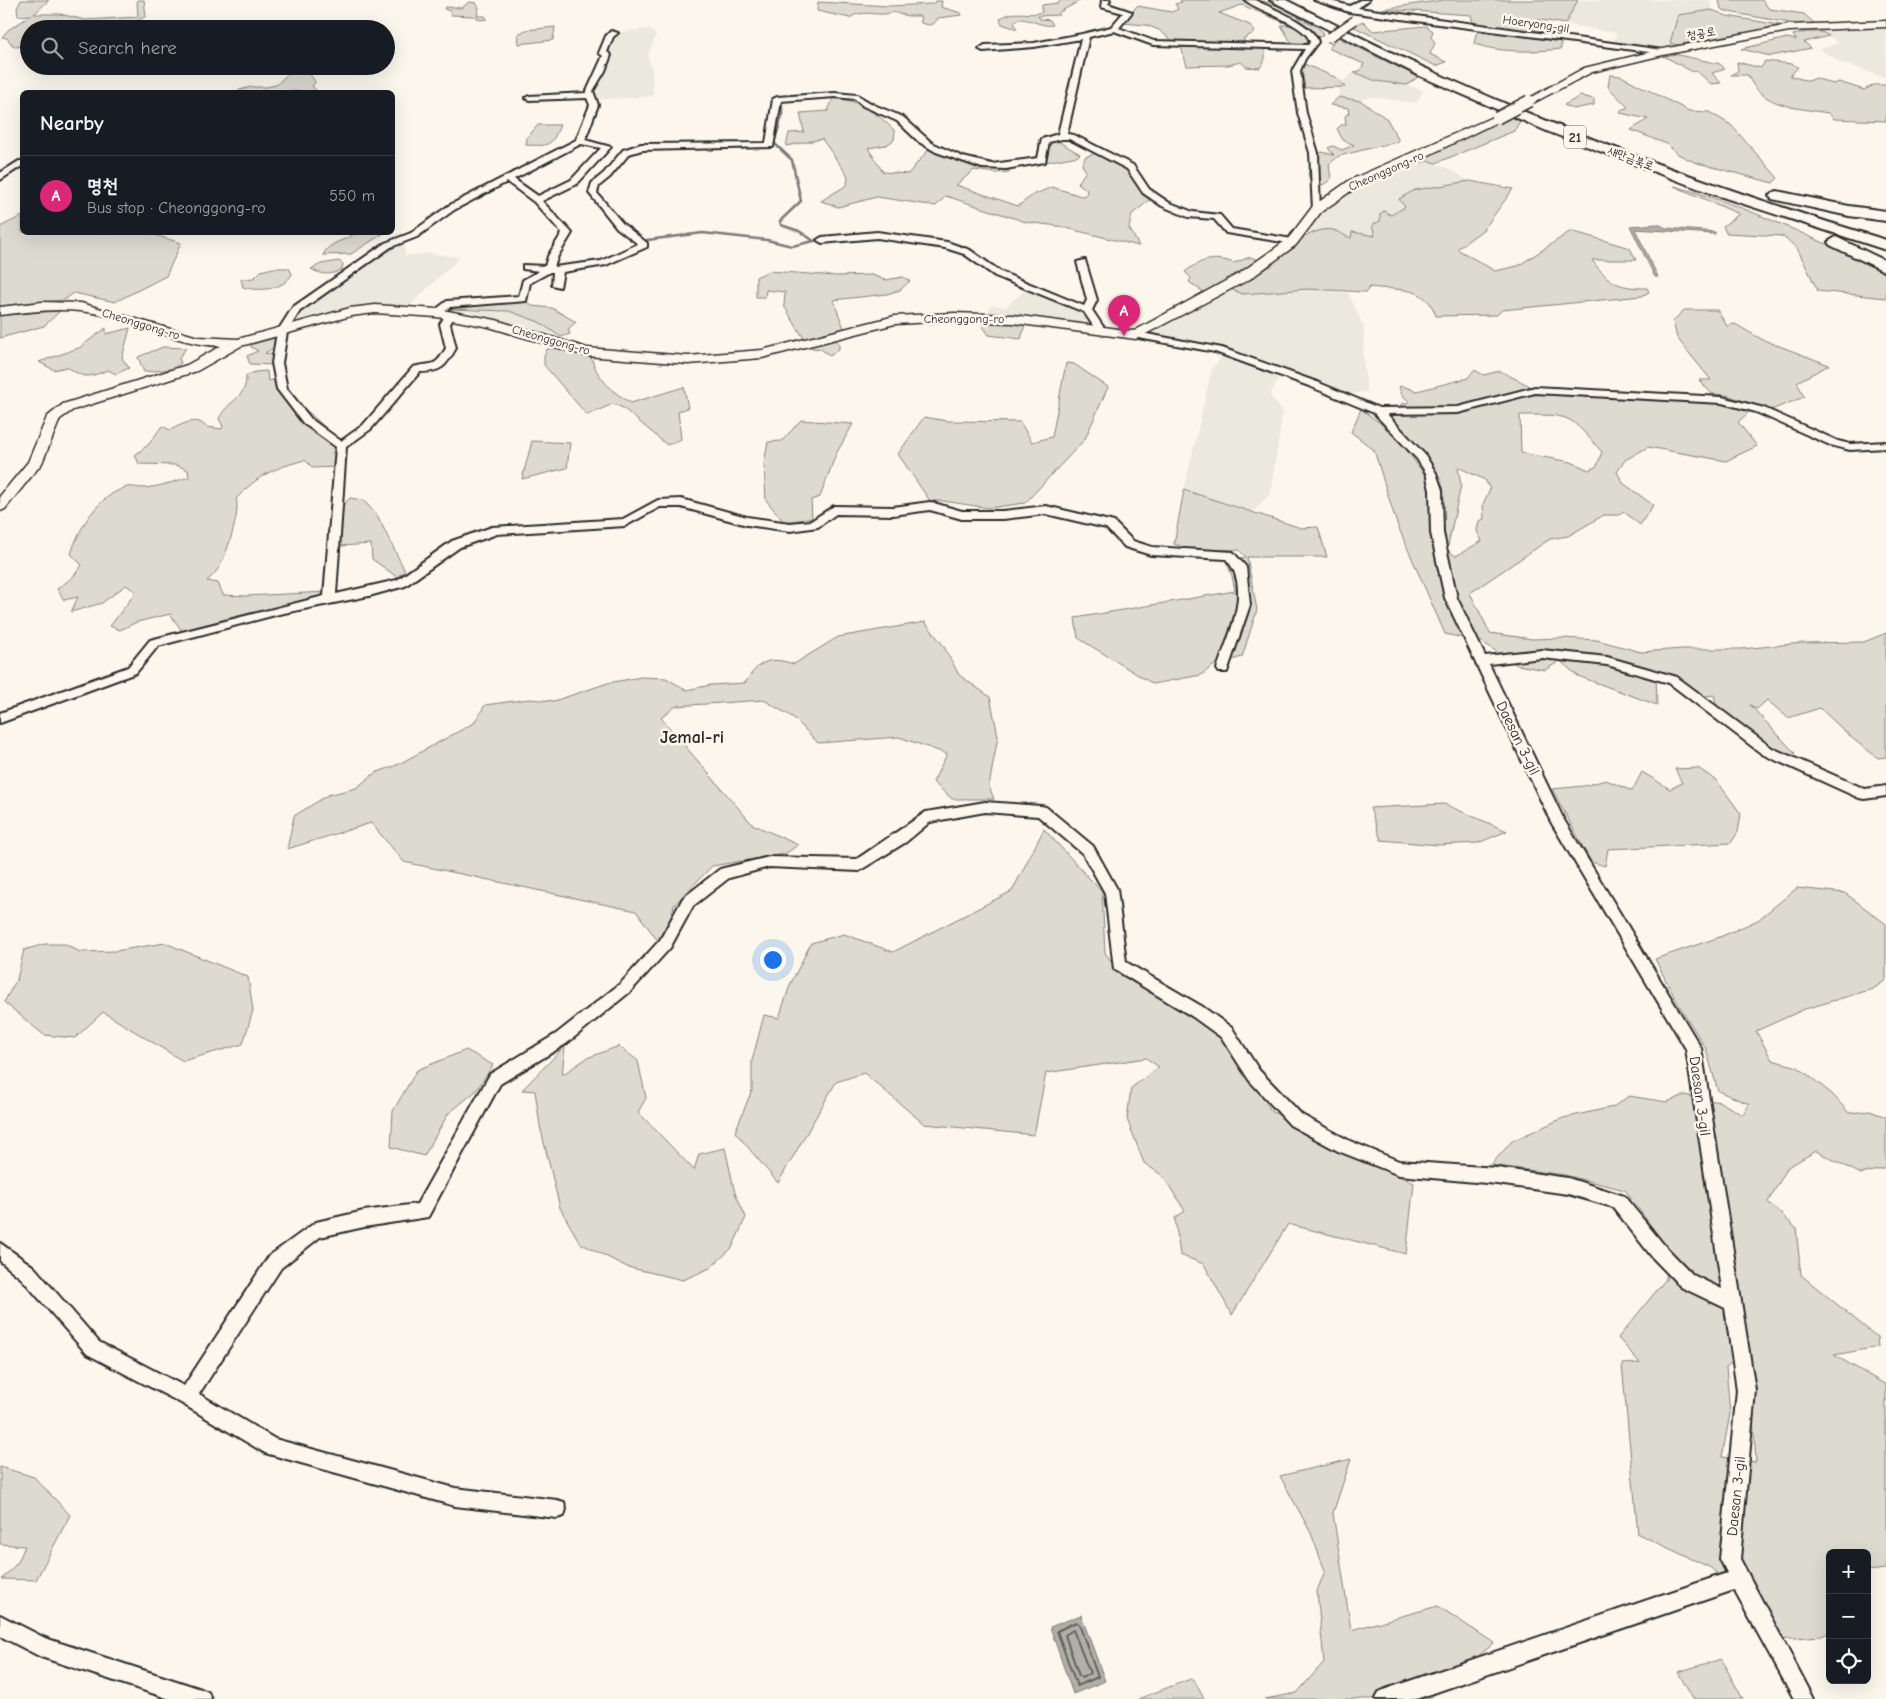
<!DOCTYPE html>
<html lang="en">
<head>
<meta charset="utf-8">
<style>
  :root { --surface:#171b24; --page:#242831; --text:#f1f3f6; --muted:#9ea1a6; --line:#363941; --accent:#db2777 }
  body { margin:0; font-family:"Comic Neue","Poor Story",sans-serif; background:var(--page); color:var(--text) }
  .controls { position:absolute; right:15px; bottom:15px; display:grid; overflow:hidden; border-radius:8px; box-shadow:0 5px 20px #0002 }
  .controls button { width:45px; height:45px; display:grid; place-items:center; padding:0; border:0; border-bottom:1px solid var(--line); background:var(--surface); color:var(--text); font:25px sans-serif }
  .you { position:absolute; left:772px; top:959px; width:18px; height:18px; margin:-12px; border:4px solid #fff; border-radius:50%; background:#1a73e8; box-shadow:0 0 0 8px #1a73e833 }
  .badge { display:grid; place-items:center; width:32px; height:32px; border-radius:50%; background:var(--accent); color:#fff; font-size:16px; font-weight:700 }
  .pin { position:absolute; translate:-50% -41px; filter:drop-shadow(0 1px 2px #0008) }
  .pin::after { content:''; position:absolute; top:26px; width:18px; height:15px; background:inherit; clip-path:polygon(0 0,100% 0,50% 100%) }
  .list { margin:0; padding:0; list-style:none }
  h2 { display:flex; justify-content:space-between; align-items:center; height:65px; margin:0; padding:0 20px; font-size:21px }
  h2 small { font-size:16px; font-weight:400; color:var(--muted) }
  .list li { display:grid; grid-template-columns:32px 1fr auto; gap:15px; align-items:center; box-sizing:border-box; height:80px; padding:0 20px; border-top:1px solid var(--line) }
  .list b { display:block; font-size:19px; white-space:nowrap }
  .list p { margin:0; font-size:16px; white-space:nowrap; color:var(--muted) }
  .list em { font-size:16px; font-style:normal; color:var(--muted) }
  .icon { flex:none; width:28px; height:28px; fill:none; stroke:currentColor; stroke-width:2; stroke-linecap:round; stroke-linejoin:round }
  .map { position:relative; flex:none; width:1886px; height:1699px; overflow:hidden }
  .search { position:absolute; background:var(--surface); box-shadow:0 5px 20px #0002; left:20px; top:20px; width:375px; height:55px; display:flex; align-items:center; gap:12px; box-sizing:border-box; padding:0 18px; border-radius:28px; color:var(--muted); font-size:19px }
  .panel { position:absolute; background:var(--surface); box-shadow:0 5px 20px #0002; left:20px; top:90px; width:375px; height:145px; border-radius:8px }
  .map>svg:first-child { display:block }
  .built { fill:#ebe8de }
  .green { fill:#dddad0; stroke:#84827e; fill-rule:evenodd }
  .water { fill:#b1afa7; stroke:#7b7a75 }
  .lines { fill:none; stroke-linecap:round; stroke-linejoin:round }
  .shore { stroke:#61605d; stroke-width:2 }
  .stream { stroke:#7b7a75; stroke-width:2.5 }
  .street-casing { stroke:#2b2b2b; stroke-width:4 }
  .secondary-casing { stroke:#2b2b2b; stroke-width:3 }
  .highway-casing { stroke:#2b2b2b; stroke-width:4 }
  .street { fill:#fbf7ec; fill-rule:evenodd }
  .secondary { fill:#fbf7ec; fill-rule:evenodd }
  .highway { fill:#fbf7ec; fill-rule:evenodd }
  .street-bridge-casing { stroke:#2b2b2b; stroke-width:11; stroke-linecap:butt }
  .secondary-bridge-casing { stroke:#2b2b2b; stroke-width:14; stroke-linecap:butt }
  .street-bridge { stroke:#fbf7ec; stroke-width:8 }
  .secondary-bridge { stroke:#fbf7ec; stroke-width:11 }
  .labels { text-anchor:middle; dominant-baseline:central; stroke-width:5; stroke-linejoin:round; paint-order:stroke }
  .far-street-label { font-size:12px; fill:#2b2b2b; stroke:#fbf7ec }
  .shield { fill:#fbf7ec; stroke:#696865; stroke-width:1 }
  .shield-label { font-size:14px; font-weight:bold; fill:#2b2b2b }
  .street-label { font-size:15px; fill:#2b2b2b; stroke:#fbf7ec }
  .quarter-label { font-size:18px; font-weight:bold; fill:#2b2b2b; stroke:#fbf7ec }
</style>
</head>
<body>
<div class="map">
<svg width="1886" height="1699" viewBox="0 0 1886 1699">
  <rect width="100%" height="100%" fill="#fbf7ec"/>
  <filter id="ink" filterUnits="userSpaceOnUse"><feTurbulence type="fractalNoise" baseFrequency=".02" numOctaves="2"/><feDisplacementMap in="SourceGraphic" scale="10" xChannelSelector="R" yChannelSelector="G"/><feConvolveMatrix kernelMatrix="1 2 1 2 8 2 1 2 1" color-interpolation-filters="sRGB"/></filter>
  <g filter="url(#ink)">
    <path class="built" d="M1578 0H1710L1712 10 1697 12 1670 43 1678 45 1656 48 1615 43 1616 33 1565 24Z
      M1886 26V78L1842 63 1819 49 1839 43 1817 29Z
      M649 29 656 35 648 56 652 70 653 96 596 100 591 90 609 54 601 51 609 33Z
      M1354 72 1376 81 1407 85 1423 90 1417 103 1373 97 1354 101 1339 97V88L1345 87 1341 83Z
      M1429 161 1443 166 1470 181 1415 190 1399 199 1405 207 1372 225 1375 236 1352 233 1351 238 1336 231 1315 232 1309 230 1326 206 1367 180 1390 171Z
      M404 235 405 256 427 253 460 257 408 307H369L336 311 291 323 295 308Z
      M1029 287 1085 311 1096 328 987 315 991 305 1005 307Z
      M1230 289 1277 291 1308 289 1348 293 1364 327 1363 358 1367 392 1348 394 1317 379 1191 342 1146 334 1209 297Z
      M479 310 509 311 519 314 539 322 561 337 533 332 465 311Z
      M1225 354 1280 374 1270 395 1283 412 1270 494 1253 512 1184 490 1212 368Z"/>
    <path class="green" d="M21 0H49L34 14H60L85 20 138 17 137 0H144L146 16 123 29H29V46L14 47 7 38 2 37 8 30 32 15 18 16 17 8Z
      M1062 0H1081L1058 13 1059 15 1038 16 1040 19 1050 20 1053 25C1040 28 1023 13 1014 22L1017 29 1002 24 1000 19C1014 8 1028 17 1042 12V5L1058 3Z
      M1180 0H1243L1300 29 1309 39 1305 45 1292 44 1281 25H1290L1242 5 1219 13 1250 25 1255 32 1243 39 1247 44H1176L1159 30 1146 25 1122 23 1137 6 1172 12 1178 9 1175 4 1182 2Z
      M1253 0C1275 0 1297 17 1316 26L1322 31 1323 36 1318 37 1309 27Z
      M1444 0H1578L1565 24 1541 20H1516L1519 23 1543 32 1473 24 1471 15 1382 9Z
      M1719 0H1762L1769 9 1804 14 1815 24 1801 25 1729 12 1721 9Z
      M936 1H942L941 7 961 13 962 15 938 18C934 26 929 26 921 23L920 16H908L892 12C879 18 862 8 850 18L817 11 818 2 889 6 932 4Z
      M469 2 476 3 479 8 477 16H485L487 19 480 20 474 16 451 15 450 11 444 9 446 7 462 8Z
      M1712 10 1727 16 1785 26H1772L1765 29 1678 45 1670 43 1678 15Z
      M1363 21 1373 31 1426 26 1433 31 1431 37 1435 43 1430 54 1446 62 1436 66 1352 26Z
      M555 27 553 40 519 44 518 34 526 30Z
      M1483 30 1561 42V49C1532 52 1503 53 1474 44L1476 34Z
      M1807 32H1822L1829 36 1804 42 1811 48 1771 56 1741 49 1787 38 1796 40 1793 35Z
      M1337 37 1418 77 1407 85 1376 81 1354 72 1360 71 1364 64 1328 48 1333 44 1327 42Z
      M1181 47 1265 48V59L1260 68 1246 67 1241 62 1228 65 1187 66Z
      M1669 53 1720 64 1725 69 1712 73 1721 83 1711 84 1698 72 1691 71 1660 54Z
      M1765 61 1792 64 1798 67 1790 76 1809 81 1816 78 1833 84 1839 82 1864 90 1874 85H1886V121L1834 119 1828 113C1798 108 1760 107 1748 75H1731L1738 71 1737 62 1761 68Z
      M1304 64 1337 78 1345 87 1305 88 1301 66Z
      M294 68C303 70 313 74 315 83L312 86 317 91 232 92 251 87H266L276 85Z
      M1610 75 1621 76 1689 111 1709 112 1731 125 1778 178 1773 183 1694 162 1676 153 1667 144 1631 130 1648 119 1620 113 1621 110 1628 107 1608 87Z
      M1581 96 1594 99V105L1573 109 1564 105Z
      M1339 97 1361 101 1387 119 1399 141 1339 156 1329 164 1331 179 1323 185 1310 181 1308 173 1318 154 1322 152 1334 155 1328 148 1333 146 1342 150 1354 145 1343 140 1337 129 1341 125H1346L1345 116 1349 113 1348 108 1330 105Z
      M833 98C860 100 877 113 895 131L894 140 886 145 868 148 883 172 908 174 930 148 973 166 1009 169V172L995 173 974 170 956 185 1018 206 1033 195 1052 187 1081 196 1086 195 1087 190 1078 183 1086 171 1082 165 1085 157 1096 153 1125 167 1150 200 1132 214 1129 228 1139 246 1058 226 1026 222 946 196 936 206 877 197 838 207 821 201 847 185 848 176 822 139 786 146 789 133 804 132 800 113 828 111Z
      M1509 116 1520 121 1514 131 1436 163 1429 161 1395 168Z
      M538 125H560C551 147 549 146 526 145L527 138Z
      M1049 136 1080 154 1078 156 1046 162 1047 157 1039 151 1038 140Z
      M1470 181 1513 189 1484 229 1457 249 1495 271 1518 266 1571 231 1630 248 1636 260H1592C1609 283 1618 288 1647 288L1649 292 1642 296 1502 310 1497 315 1436 316C1426 284 1398 291 1370 287L1366 292 1308 289 1243 294 1230 289 1274 264 1272 260C1286 249 1316 223 1336 231 1341 233 1345 236 1351 238L1352 232 1375 236 1372 225 1380 221V214L1384 211 1391 215 1405 207 1399 199 1415 190Z
      M1674 186C1723 199 1771 219 1817 240 1841 250 1864 260 1886 273V298L1818 291 1797 248 1782 236 1726 233 1723 226 1739 214Z
      M22 216V232L148 233 181 243 166 276 115 302 74 293 64 300 0 306V227Z
      M356 232 384 233 351 254 323 255C330 240 346 242 356 232Z
      M1250 257 1259 260 1256 264 1205 293 1189 282 1191 278 1185 272C1201 259 1215 256 1234 263Z
      M339 261 343 264 342 269C332 276 321 275 311 269L321 264Z
      M273 268H289L292 274C284 290 258 292 243 287L241 279 254 278 261 271Z
      M769 271 836 276 872 275 886 280 903 277 910 281 900 290 887 294 833 300 844 328 829 333 839 343V349L830 356 821 349 812 348C800 335 794 321 784 306L785 292 766 290 765 297H756V277Z
      M525 300 532 306 552 308 576 322 568 329 570 334 561 337 539 322 509 311 448 309 463 305Z
      M1684 310H1717L1727 326 1735 324 1761 339 1829 365 1797 382 1804 397 1771 410 1726 395 1712 394 1699 380H1711L1677 338 1673 321Z
      M60 311 44 326 0 338V315Z
      M996 316 1025 324 1021 339 989 335 982 325Z
      M106 328V334L130 328 122 358 129 368 116 374 108 370C87 378 86 379 67 367L54 370 39 362 79 348Z
      M267 337 277 339 275 347 265 353 274 355 273 365 250 364 247 356 258 351 251 347V343Z
      M163 347 186 348 179 358 181 363 172 369 144 372 138 357Z
      M561 348 591 357C597 378 612 392 631 403L684 387 688 408 678 411 681 439 667 445 623 408 613 404 587 415 544 365V356L547 349Z
      M1066 363 1074 364 1108 387 1085 439 1025 503 989 508 943 501H930L898 454 924 417 947 421 1020 422 1032 442 1052 437Z
      M1474 370 1484 375 1500 371 1528 385 1535 394 1724 404 1750 411 1738 422 1757 446 1726 461 1648 447 1625 460 1617 472 1623 483 1653 505 1640 525 1623 511 1620 515H1604L1568 536 1550 539 1470 593 1490 633 1532 639 1563 638 1597 640 1641 652 1682 649H1741L1802 643 1864 642 1886 633V757L1878 758 1853 739 1820 708 1788 718 1767 700 1757 709 1750 705 1795 753 1789 757 1771 747 1717 708 1714 695 1698 697 1656 674 1657 705 1578 676 1560 661 1545 670 1517 665 1482 642 1445 634 1397 524 1374 450 1351 432 1361 409 1396 435 1426 477 1446 545 1437 475 1397 424 1391 421 1380 407H1395L1402 412 1401 404 1410 402 1402 395 1399 387 1402 386 1417 391 1468 378ZM1520 415C1572 415 1567 413 1602 452L1597 466 1589 470 1571 462 1521 453ZM1458 467 1485 480 1490 489 1483 504 1484 519 1479 521 1477 531 1482 541 1456 556 1447 550 1461 485Z
      M267 371 268 381 277 379 281 391 304 408 340 441 332 453H337V467L313 468 305 460C274 468 258 475 236 499 241 512 226 557 218 569 215 574 211 577 207 581L218 583 223 595 246 596 327 592 326 598 182 631 170 614 137 622 120 630 110 626 136 592 126 585 102 603 71 612 78 597 64 600 57 589 73 577 82 565 71 554C79 527 99 495 127 487 132 486 137 488 143 488 159 487 173 482 189 477L188 470 176 465 139 464 135 455 149 444 162 426 170 430C181 425 197 415 206 427L222 429 223 426 219 419C227 400 247 399 246 376L255 372Z
      M801 420 853 424 836 454 820 497 811 500 812 518 784 522 766 500 764 464 768 442 782 441Z
      M532 441 570 443 567 468 522 479Z
      M1184 490 1301 528 1318 527 1327 557H1247L1257 610 1242 657 1213 666 1201 675 1153 684 1078 638 1075 618 1235 591 1232 576 1226 561 1246 557 1239 550 1189 549 1174 544Z
      M350 498 363 500 377 515 405 571 397 577 372 559 371 544 340 546 332 530 341 507Z
      M925 622 943 645 959 675 990 697 998 736 989 786 994 799H952L933 782 947 754 899 737 818 743 794 718 764 700 676 706 661 718 752 824 798 845 785 854 712 866 674 905 672 915 658 941 636 911 404 862 371 823 287 849 294 816 328 795 356 788 375 773 397 765 474 723 485 705 529 699 554 701 608 683 641 677 666 678 686 690 711 685 745 683C759 661 768 656 794 664L838 637Z
      M1698 768 1717 781 1741 814 1738 832 1731 843 1608 849 1605 866 1591 862 1552 789 1584 786 1606 780 1632 791 1642 772 1670 789 1682 783 1675 769Z
      M1444 804 1507 831 1478 843 1438 845 1381 840 1370 808Z
      M1044 829 1102 892 1105 953 1123 976 1227 1033 1271 1111 1414 1183 1406 1254 1288 1224 1232 1315 1204 1264 1180 1255 1175 1218 1185 1211 1163 1176 1144 1163 1127 1119 1131 1088 1159 1067 1146 1058 1046 1073 1034 1135 924 1124 864 1073 836 1082 778 1183 735 1132 752 1090V1061L764 1015 779 1018 790 985 811 943 844 934 893 952 1012 891Z
      M1797 888 1845 893 1886 924V980L1873 989 1805 1009 1756 1031 1772 1060 1798 1067 1832 1094 1849 1113 1870 1111 1886 1117V1168L1861 1174 1816 1151 1788 1167 1768 1202 1796 1228 1801 1275 1877 1337 1878 1347 1834 1355 1886 1385V1569L1867 1571V1553H1830V1632L1822 1636 1778 1639 1711 1568 1638 1534 1622 1364 1640 1363 1618 1338 1666 1279 1668 1249 1625 1190 1564 1175 1491 1165 1512 1141 1563 1118 1613 1107 1629 1096 1667 1102 1684 1095 1720 1102 1743 1115 1749 1104 1718 1091 1706 1049 1677 1002 1655 959 1720 937 1758 920ZM1748 1350 1756 1462H1755L1722 1457 1730 1414 1726 1367Z
      M165 943 248 977 253 1010 243 1044 183 1061 103 1012 75 1038 44 1035 4 1002 17 979 24 950 45 944H65L80 952 115 951Z
      M565 1046 562 1075 587 1058 619 1046 638 1061 646 1098 638 1112 694 1170 699 1154 725 1148 735 1193 746 1217 732 1248 710 1268 683 1280 627 1267 580 1243 560 1208 540 1126 535 1091 522 1090Z
      M466 1050 493 1065 476 1091 448 1114 424 1156 391 1147 393 1111 417 1070Z
      M1351 1459 1333 1513 1351 1630 1438 1606 1494 1643 1429 1699H1265L1297 1693 1324 1662 1317 1591 1325 1571 1311 1533 1280 1476Z
      M0 1467 34 1477 70 1515 36 1580 2 1579 18 1562 25 1546 0 1544Z
      M1721 1659 1743 1699H1693L1678 1672Z
      M1193 1678 1204 1699H1138Z"/>
    <path class="water" d="M1658 224 1666 228 1715 232V234L1635 229 1658 277H1655L1630 226Z
      M1081 1615 1105 1681 1073 1694 1050 1627Z"/>
    <g class="lines">
      <path class="shore" d="M1076 1622 1079 1624 1098 1677 1077 1686 1057 1631Z
        M1073 1630 1090 1673 1082 1678 1079 1676 1065 1635Z"/>
      <path class="stream" d="M647 240 703 233 767 240 792 246 814 241 799 231 781 225 780 221 801 201 792 160 774 143 782 116V105"/>
      <defs>
        <path id="street" d="M1102 0H1110L1108 4 1132 12 1119 28 1154 41 1308 45 1310 42C1307 24 1259 12 1245 0H1255C1271 8 1314 24 1318 42L1305 59 1300 71 1306 113 1318 153 1320 211 1313 209 1310 153 1298 113 1292 71 1305 49 1153 45 1114 31 1089 37 1067 134 1074 135 1133 165 1149 189 1168 202 1193 212 1220 215 1232 229 1292 239 1297 242 1295 244 1226 233 1214 219 1188 217 1162 206 1143 193 1127 169 1069 139H1062L1049 142 1045 162 1006 169 982 168 936 152 919 142 897 121 863 106 855 99 835 97 781 101 773 147 642 150 629 154 610 177 599 186 597 193 623 224 647 243V247L606 265 563 272 560 287 552 285 553 272H550L530 283 526 301 450 307 440 315H434V311L447 301 519 296 523 280 539 271 523 269V265L545 266 548 256 562 233 534 202 507 182 454 210 417 237 391 247 300 311 287 332 282 363 287 389 311 419 341 441 363 425 413 367C434 362 435 368 446 348L440 324 447 313 455 315 450 324 456 348C446 366 442 372 420 372L371 429 346 447 336 594 397 580 452 541 492 527 623 519 658 500 681 499 747 517 790 523 811 521 834 506 893 507 930 502 962 511H1003L1046 506 1114 522 1133 541 1152 547 1233 552 1246 567 1250 605 1227 672H1219L1217 669C1228 636 1253 588 1226 559L1151 555 1125 547 1106 528 1046 514 1003 519H962L930 510 893 515 836 514 818 527 790 531 747 525 681 507H660L625 526 497 534 460 547 405 586 369 596 279 614 158 646 136 673 0 723V713L128 667 150 640 324 596 336 447 303 423 277 389 272 363 277 332 293 307 385 243 411 233 448 206 576 140 590 105 587 98 529 100 525 98 529 96 586 93 603 56 599 53 606 36 611 31 618 33 613 37 607 52 611 55 605 71 593 91 598 105 585 140 611 147 577 184 542 201 572 233 558 256 554 267 601 261 638 244 617 228 589 193 592 183 604 173 623 150 641 144 766 143 773 99 777 97 835 93 857 95 874 105 903 117 932 143 963 157 992 164 1038 158 1042 139 1058 134 1081 39 1034 47 983 51 979 49 985 45 1034 43 1082 34 1111 27 1123 13 1101 7ZM581 144 601 148 571 180 538 196 514 179Z
          M1314 0H1327L1350 6 1360 0H1369L1358 8 1663 50 1667 52 1663 54 1349 12Z
          M19 161H22V166L0 180V173Z
          M877 232 947 242 970 250 1001 272 1084 306 1087 300 1077 262 1085 260 1097 300 1092 310 1106 331 1098 333 1084 312 995 276 964 254 945 248 877 238 822 243 817 240 822 237Z
          M1136 332 1222 348 1317 382 1379 408 1458 407 1535 387 1722 397 1764 408 1838 441 1850 444 1886 442V448L1850 450 1830 445 1756 412 1722 403 1535 393 1458 413 1387 414 1425 455 1436 473 1442 490 1443 533 1457 598 1485 656 1542 650 1607 657 1677 677 1772 748 1865 789 1886 786V796L1864 799 1859 798 1762 754 1669 683 1607 665 1542 658 1489 664 1564 820 1701 1048 1755 1390 1740 1559 1814 1699H1794L1734 1590 1416 1699H1376L1379 1692 1386 1689 1727 1573 1720 1559 1737 1390 1725 1308 1681 1287 1652 1257 1613 1207 1568 1194 1497 1184 1399 1175 1338 1151 1290 1125 1249 1080 1222 1038 1193 1017 1114 969 1105 893 1083 854 1038 816 985 812 930 822 906 842 859 871 769 867 729 878 693 906 670 948 631 991 566 1044 500 1084 428 1217 364 1227 320 1237 281 1268 199 1394 275 1439 455 1488 557 1500 564 1502 566 1509 564 1516 557 1518 455 1506 265 1453 181 1403 87 1354 22 1279 0 1261V1243L34 1267 99 1342 184 1386 269 1256 316 1222 364 1211 417 1204 490 1074 556 1034 621 983 660 940 683 898 720 869 769 857 857 859 926 812 985 802 1041 806 1046 807 1093 846 1117 889 1126 962 1203 1007 1232 1028 1259 1070 1302 1115 1350 1141 1399 1161 1497 1168 1568 1178 1624 1196 1664 1245 1693 1275 1722 1289 1686 1049 1551 822 1445 598 1431 533 1430 490 1426 473 1417 459 1374 413 1309 386 1215 352 1133 337 1131 335Z
          M0 1615 45 1638 201 1689 208 1692 211 1699H170L41 1657 0 1636Z"/>
        <path id="secondary" d="M1886 21V27L1789 31 1663 55 1592 72 1533 103H1525L1524 101 1584 68 1663 49 1789 25Z
          M1497 115 1503 118 1501 120 1429 155 1358 186 1321 212 1296 245 1250 279 1136 339 1013 323 954 321 895 324 762 358 688 364 586 356 489 327 437 317 375 313 351 316 241 346 197 371 73 410 60 419 42 463 5 509 0 511V496L28 462 47 417 63 404 187 365 221 346C170 344 128 316 80 311 53 308 27 312 0 315V307L42 302 81 303 198 337 238 339 350 308 375 305 437 309 496 320 587 348 688 356 762 350 895 316 954 313 1013 315 1134 331 1240 273 1288 239 1313 206 1350 180Z"/>
        <path id="highway" d="M1270 0H1286C1340 27 1394 55 1449 79 1591 143 1737 195 1886 240V250L1713 194 1549 132 1420 76Z
          M1777 191 1849 206 1886 211V221L1849 216 1772 199 1769 196Z
          M1836 237 1886 261V272L1830 245 1828 242Z"/>
      </defs>
      <use href="#street" class="street-casing"/>
      <use href="#secondary" class="secondary-casing"/>
      <use href="#highway" class="highway-casing"/>
      <use href="#street" class="street"/>
      <use href="#secondary" class="secondary"/>
      <use href="#highway" class="highway"/>
      <defs>
        <path id="street-bridge" d="M1330 37 1355 20"/>
        <path id="secondary-bridge" d="M1497 118 1529 101"/>
      </defs>
      <use href="#street-bridge" class="street-bridge-casing"/>
      <use href="#secondary-bridge" class="secondary-bridge-casing"/>
      <use href="#street-bridge" class="street-bridge"/>
      <use href="#secondary-bridge" class="secondary-bridge"/>
    </g>
  </g>
  <g class="labels">
    <g class="far-street-label">
      <text transform="translate(1536 24) rotate(8)">Hoeryong-gil</text>
      <text transform="translate(1701 33) rotate(-9)">청공로</text>
      <text transform="translate(1631 158) rotate(21)">새만금북로</text>
      <text transform="translate(1386 171) rotate(-24)">Cheonggong-ro</text>
      <text x="964" y="319">Cheonggong-ro</text>
      <text transform="translate(141 324) rotate(17)">Cheonggong-ro</text>
      <text transform="translate(551 340) rotate(16)">Cheonggong-ro</text>
    </g>
    <rect class="shield" x="1564" y="125.5" width="22" height="23" rx="4"/>
    <g class="shield-label">
      <text x="1575" y="137">21</text>
    </g>
    <g class="street-label">
      <text transform="translate(1518 738) rotate(64)">Daesan 3-gil</text>
      <text transform="translate(1700 1096) rotate(82)">Daesan 3-gil</text>
      <text transform="translate(1736 1496) rotate(-84)">Daesan 3-gil</text>
    </g>
    <g class="quarter-label">
      <text x="692" y="737">Jemal-ri</text>
    </g>
  </g>
</svg>
<div class="controls">
<button>+</button>
<button>−</button>
<button><svg class="icon" aria-label="locate" viewBox="0 0 24 24"><circle cx="12" cy="12" r="6"/><path d="M12 2v4M12 18v4M2 12h4M18 12h4"/></svg></button>
</div>
<div class="you"></div>
<div class="pin badge" style="left:1124px;top:336px">A</div>
<div class="search"><svg class="icon" aria-label="search" viewBox="0 0 24 24"><circle cx="10" cy="10" r="6"/><path d="M15 15l6 6"/></svg>Search here</div>
<section class="panel">
<h2>Nearby<small></small></h2>
<ul class="list">
<li><span class="badge">A</span><div><b>명천</b><p>Bus stop · Cheonggong-ro</p></div><em>550 m</em></li>
</ul>
</section>
</div>
</body>
</html>
